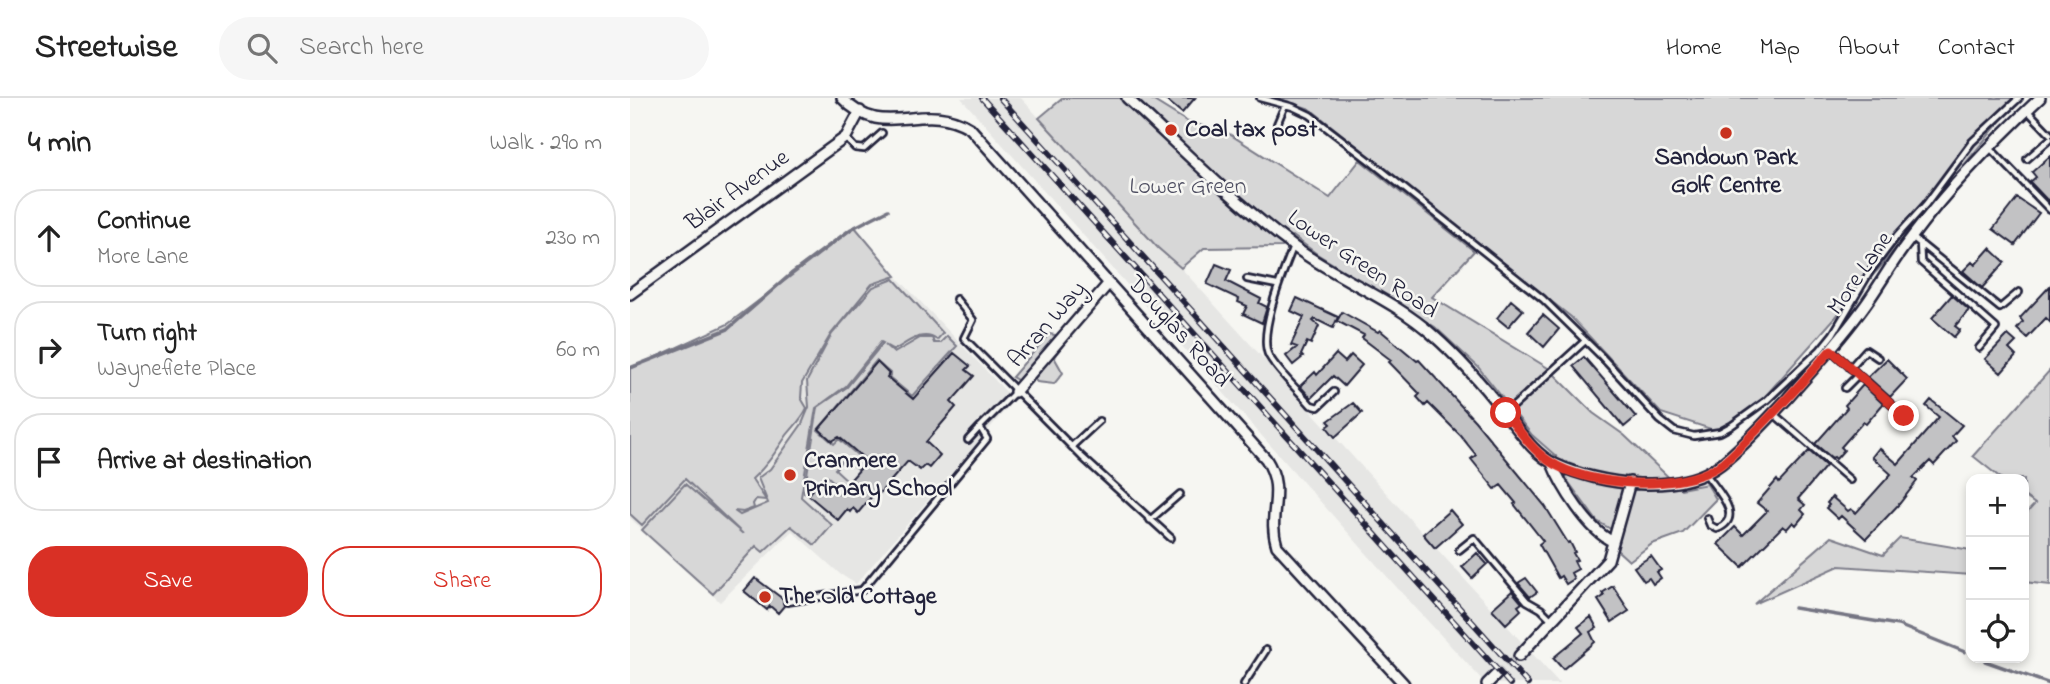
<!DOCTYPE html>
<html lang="en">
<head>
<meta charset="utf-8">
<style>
  :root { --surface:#fff; --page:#f6f6f6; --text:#222; --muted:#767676; --line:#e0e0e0; --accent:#d93025 }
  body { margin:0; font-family:"Indie Flower",sans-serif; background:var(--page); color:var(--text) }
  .controls { position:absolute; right:21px; bottom:21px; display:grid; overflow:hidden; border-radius:14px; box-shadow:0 4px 10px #0003 }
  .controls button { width:63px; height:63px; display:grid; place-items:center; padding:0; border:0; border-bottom:2px solid var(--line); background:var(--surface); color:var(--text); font:35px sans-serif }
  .stop { position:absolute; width:21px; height:21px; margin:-16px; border:5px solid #d93025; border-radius:50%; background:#fff }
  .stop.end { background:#d93025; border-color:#fff; box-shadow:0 2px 7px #0008 }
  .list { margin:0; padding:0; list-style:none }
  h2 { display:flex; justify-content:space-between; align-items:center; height:91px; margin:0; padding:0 28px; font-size:30px }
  h2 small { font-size:23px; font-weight:400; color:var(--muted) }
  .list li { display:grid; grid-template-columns:46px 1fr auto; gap:21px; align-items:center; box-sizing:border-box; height:98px; margin:0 14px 14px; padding:0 14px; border:2px solid var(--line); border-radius:28px }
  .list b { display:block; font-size:26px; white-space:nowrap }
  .list p { margin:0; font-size:23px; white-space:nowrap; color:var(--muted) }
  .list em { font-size:23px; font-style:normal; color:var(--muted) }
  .actions { display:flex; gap:14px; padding:21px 28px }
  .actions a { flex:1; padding:16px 0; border:2px solid var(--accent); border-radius:28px; text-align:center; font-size:24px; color:var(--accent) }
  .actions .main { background:var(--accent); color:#fff }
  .icon { flex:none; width:38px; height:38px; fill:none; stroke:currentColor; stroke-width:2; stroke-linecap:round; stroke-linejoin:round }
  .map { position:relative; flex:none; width:1420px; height:586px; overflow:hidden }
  header { display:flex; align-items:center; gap:42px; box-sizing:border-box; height:98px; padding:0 35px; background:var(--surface); border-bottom:2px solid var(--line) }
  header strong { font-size:33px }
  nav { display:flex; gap:38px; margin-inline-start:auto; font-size:24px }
  .search { width:490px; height:63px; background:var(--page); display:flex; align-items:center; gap:18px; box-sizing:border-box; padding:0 24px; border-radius:38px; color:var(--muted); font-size:26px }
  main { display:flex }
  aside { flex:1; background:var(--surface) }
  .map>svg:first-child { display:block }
  .built { fill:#e6e6e4 }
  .green { fill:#d7d7d7; stroke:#7c7c89; stroke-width:2 }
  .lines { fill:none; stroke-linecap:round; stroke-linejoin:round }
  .stream { stroke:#757583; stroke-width:3.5 }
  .building { fill:#c2c2c4; stroke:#22223b; stroke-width:2 }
  .minor-tunnel { stroke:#cccccd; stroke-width:9; stroke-dasharray:9 4.5; stroke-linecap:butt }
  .service-casing { stroke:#22223b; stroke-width:10 }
  .minor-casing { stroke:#22223b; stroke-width:14 }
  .service { stroke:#f6f6f2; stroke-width:4.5 }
  .minor { stroke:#f6f6f2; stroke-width:9 }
  .rail-casing { stroke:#22223b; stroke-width:6 }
  .rail { stroke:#f6f6f2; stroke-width:3.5; stroke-dasharray:10; stroke-linecap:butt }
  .route { stroke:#d93025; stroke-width:9 }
  .poi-dot { fill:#c8321e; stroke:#f6f6f2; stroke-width:2.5 }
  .labels { text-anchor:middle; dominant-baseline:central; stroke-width:5; stroke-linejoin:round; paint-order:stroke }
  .poi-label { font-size:24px; font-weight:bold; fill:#22223b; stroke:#f6f6f2; text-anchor:start }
  .park-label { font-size:24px; fill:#4f4f62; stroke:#f6f6f2 }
  .street-label { font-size:24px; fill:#22223b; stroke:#f6f6f2 }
</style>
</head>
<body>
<header>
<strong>Streetwise</strong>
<div class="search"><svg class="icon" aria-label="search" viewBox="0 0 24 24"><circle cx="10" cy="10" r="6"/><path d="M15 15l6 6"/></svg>Search here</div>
<nav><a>Home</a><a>Map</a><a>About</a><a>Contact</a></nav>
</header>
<main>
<aside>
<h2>4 min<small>Walk · 290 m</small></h2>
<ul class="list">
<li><svg class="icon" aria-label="ahead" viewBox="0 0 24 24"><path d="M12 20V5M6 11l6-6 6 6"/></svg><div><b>Continue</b><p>More Lane</p></div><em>230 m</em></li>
<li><svg class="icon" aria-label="right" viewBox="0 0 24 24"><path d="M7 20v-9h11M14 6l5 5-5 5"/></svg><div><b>Turn right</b><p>Wayneflete Place</p></div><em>60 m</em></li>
<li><svg class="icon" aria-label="arrive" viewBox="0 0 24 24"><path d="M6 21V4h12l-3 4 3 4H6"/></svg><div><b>Arrive at destination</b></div></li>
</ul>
<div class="actions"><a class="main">Save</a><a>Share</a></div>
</aside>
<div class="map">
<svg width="1420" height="586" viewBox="0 0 1420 586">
  <rect width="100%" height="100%" fill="#f6f6f2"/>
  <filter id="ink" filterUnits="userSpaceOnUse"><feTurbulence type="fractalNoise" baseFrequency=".0143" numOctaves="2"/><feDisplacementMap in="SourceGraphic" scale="14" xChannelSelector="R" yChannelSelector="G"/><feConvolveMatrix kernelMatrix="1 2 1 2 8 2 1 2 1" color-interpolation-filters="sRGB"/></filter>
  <g filter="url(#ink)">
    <path class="built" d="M331 0H391L528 150 551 170 930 586H856L770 493Z
      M266 178 384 302 226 486 210 476 162 433 90 504 0 420V288L171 300 172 285 201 236 242 186Z"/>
    <path class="green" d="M433 0H519L558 24 596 34 700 100 730 62 844 153 802 199 918 270 963 315 994 337 1051 391 1077 386 1086 401 1053 435 1022 446 999 463 987 452 989 436 967 423 937 382 926 358 902 337 848 269 805 229 687 156 663 138 652 149 574 150 551 170 528 150 409 20Z
      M647 0H1393L1372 21 1252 167 1114 322 1090 334 1031 315 941 219 680 11Z
      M225 129 266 178 242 186 201 236 172 285 171 300 177 310C172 321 165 327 157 337 146 353 137 368 122 381L136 402 126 401 123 406 124 410 113 414 104 413 110 417 138 405 128 380 140 371 172 326 179 309 177 283 202 236 243 189 264 181 313 235 307 242C292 231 277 245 264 252L255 247 264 255 290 240H302L304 245H310L317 238 327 248 282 298 259 279 261 276 246 263 188 332 204 346 209 341 234 363 228 371 215 360 205 371 218 383 211 390 198 379 192 386 189 384 178 396 174 395 188 309 217 289 253 245 251 244 216 288 186 310 171 399 202 427 185 447 161 428 133 454 126 448 83 496 12 432 55 386 113 436 55 381 12 427 0 416V271L98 226Z
      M419 236 425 237 433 247 424 259 433 275 424 286 407 284 404 281 397 288 382 279Z
      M1420 272V487L1394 484V418L1405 406 1394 398V381H1372L1343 358Z
      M1201 439 1253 457 1270 440 1341 452V477L1209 468 1124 506Z"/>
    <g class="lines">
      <path class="stream" d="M0 270 98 231 161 176 221 131 258 112
        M1164 510 1268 527 1335 554
        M1355 563 1420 586"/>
    </g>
    <path class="building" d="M534 0H565L552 15Z
      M1420 58V105L1400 84 1406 79 1402 74Z
      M1387 100 1409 115 1385 147 1363 131Z
      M1360 150 1375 164 1352 190 1333 173 1342 164 1345 167Z
      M586 166 601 172 596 183 631 201 629 205 637 209 632 225 613 216 617 208 608 204 609 201 577 186Z
      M1420 188V224L1416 220 1397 240 1387 231 1393 224 1390 220Z
      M1322 197 1339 212 1325 228 1330 232 1324 239 1302 220Z
      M667 200 708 219 703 230 685 221 683 223 689 228 681 246 677 244 671 257 673 259 663 267 656 258 667 249 661 247 674 219 661 213Z
      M881 202 893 212 878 229 867 220Z
      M712 214 748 234 750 232 787 263 789 262 845 323 915 408 938 445 940 444 945 454 943 455 947 462 944 463 948 471 941 475 944 481 936 486 931 478 928 480 909 446 913 443 884 406 886 405 871 387 865 391 841 361 846 357 830 337 798 305 795 308 787 299 790 296 759 264 761 262 732 240 734 237 707 223Z
      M913 217 929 231 914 249 898 234Z
      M1378 237 1386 244 1379 251 1386 258 1371 275 1355 261Z
      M324 255 340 268 336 272 344 278 321 304 326 309 296 344 310 357 299 370 295 367 290 372 278 363 250 395 247 392 228 415 223 410 220 414 217 411 208 422 178 397 189 385 192 387 194 385 208 396 237 363 209 339 202 343 189 331 247 264 259 276 257 279 283 301Z
      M706 256 715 264 721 257 732 267 714 288 703 278 681 300 670 288 685 274 687 277Z
      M954 259 1006 319 994 329 943 268Z
      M1257 261 1277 281 1260 299 1238 279Z
      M1233 287 1253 306 1236 326 1233 324 1211 349 1214 352 1206 361 1204 359 1202 360 1185 346 1217 310 1215 307Z
      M1301 302 1332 327 1322 338 1326 343 1304 367 1300 363 1283 380 1287 383 1270 405 1236 441 1211 418 1208 421 1196 410 1199 407 1197 405 1202 399 1218 413 1221 411 1226 415 1261 376 1242 359 1249 350 1268 366 1309 319 1296 308Z
      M723 305 732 315 705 339 697 329 701 326 698 323Z
      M1179 353 1196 368 1168 401 1175 407 1171 412 1175 416 1166 427 1163 424 1157 431 1153 428 1112 469 1088 446 1105 429 1113 437 1137 413 1127 405 1147 382 1149 385Z
      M820 412 832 426 805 450 793 436Z
      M847 455 857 466 842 480 832 469Z
      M1021 458 1031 472 1027 474 1031 480 1023 486 1019 480 1014 483 1004 469Z
      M125 480 153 501 154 508 148 515 140 508 137 512 114 493Z
      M896 480 907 494 900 499 888 485Z
      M983 488 999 513 982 524 968 502 974 498 972 495Z
      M882 493 892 505 888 508 891 512 876 526 862 511Z
      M961 519 967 530 960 534 965 544 933 571 923 560 953 535 948 529Z"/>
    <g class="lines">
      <path class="minor-tunnel" d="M866 577 889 558"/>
      <defs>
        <path id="service" d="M630 0 663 9 680 17 740 63 913 201 971 258 1030 322 1044 333 1064 338 1090 334 1101 328 1137 302 1190 252 1203 236 1241 172 1267 138 1296 106 1342 44 1389 0
          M1397 12 1420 36
          M647 26 655 7
          M216 40 225 50 234 51 252 35
          M1360 50 1420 112
          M1397 61 1420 41
          M1282 139 1370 210 1389 194
          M1290 145 1291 164 1366 230 1349 250
          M663 149C654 172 627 236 639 258 649 275 668 292 681 307L688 309 704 294
          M617 181 647 187
          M326 201 343 222 334 240 452 359 541 440
          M1201 252 1274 318
          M1220 270 1236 252 1248 260
          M1215 290 1228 277
          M876 315 955 243
          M1144 316 1220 382
          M338 342 350 329
          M442 348 469 323
          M1076 376C1086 392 1116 419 1087 431L1080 427 1077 420
          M520 422 550 396
          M829 452 844 440 897 503 911 511 922 522
          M157 504 232 492 357 341 350 329 385 294
          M614 586 636 552"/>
        <path id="minor" d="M212 0C254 45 291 0 340 30L636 361C657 394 636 415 647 448L774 586
          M497 0C551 50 604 104 663 148 707 181 762 200 803 237 829 260 852 286 874 314 889 332 903 356 925 366 970 387 1050 398 1091 366 1115 347 1136 323 1157 301 1184 270 1212 240 1236 206 1251 185 1264 161 1281 140 1319 89 1364 43 1410 0
          M0 196 216 39 230 13
          M385 294 479 185
          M922 365C931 388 959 433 982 443
          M889 558 978 462 1000 384
          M857 586 866 577"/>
      </defs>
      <use href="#service" class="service-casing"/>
      <use href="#minor" class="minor-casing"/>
      <use href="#service" class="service"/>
      <use href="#minor" class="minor"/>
      <defs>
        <path id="rail" d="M352 0 880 586
          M370 0 898 586"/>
      </defs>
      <use href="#rail" class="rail-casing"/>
      <use href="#rail" class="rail"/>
    </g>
  </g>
  <g class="lines" filter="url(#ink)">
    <path class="route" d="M876 315C889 332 901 351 919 363 957 389 1050 394 1089 368 1102 359 1113 346 1124 335 1151 308 1176 280 1201 252L1274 318"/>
  </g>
  <g class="poi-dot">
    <circle cx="541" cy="32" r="7"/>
    <circle cx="1096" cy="35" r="7"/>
    <circle cx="160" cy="377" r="7"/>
    <circle cx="135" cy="499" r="7"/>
  </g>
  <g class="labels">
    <g class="poi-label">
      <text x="555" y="32">Coal tax post</text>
      <text x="1096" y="60" text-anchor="middle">Sandown Park<tspan x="1096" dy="28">Golf Centre</tspan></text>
      <text x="174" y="363">Cranmere<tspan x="174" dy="28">Primary School</tspan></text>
      <text x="149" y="499">The Old Cottage</text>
    </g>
    <g class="park-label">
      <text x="558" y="89">Lower Green</text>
    </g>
    <g class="street-label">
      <text transform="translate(108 93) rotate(-36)">Blair Avenue</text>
      <text transform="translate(732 167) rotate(34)">Lower Green Road</text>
      <text transform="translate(1231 176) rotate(-55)">More Lane</text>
      <text transform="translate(418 227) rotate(-49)">Arran Way</text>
      <text transform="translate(548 234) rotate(48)">Douglas Road</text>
    </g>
  </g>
</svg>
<div class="controls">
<button>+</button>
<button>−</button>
<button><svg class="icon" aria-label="locate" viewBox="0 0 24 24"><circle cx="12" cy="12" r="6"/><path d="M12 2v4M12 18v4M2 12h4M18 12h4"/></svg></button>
</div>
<div class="stop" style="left:876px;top:315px"></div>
<div class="stop end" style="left:1274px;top:318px"></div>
</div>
</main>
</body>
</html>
